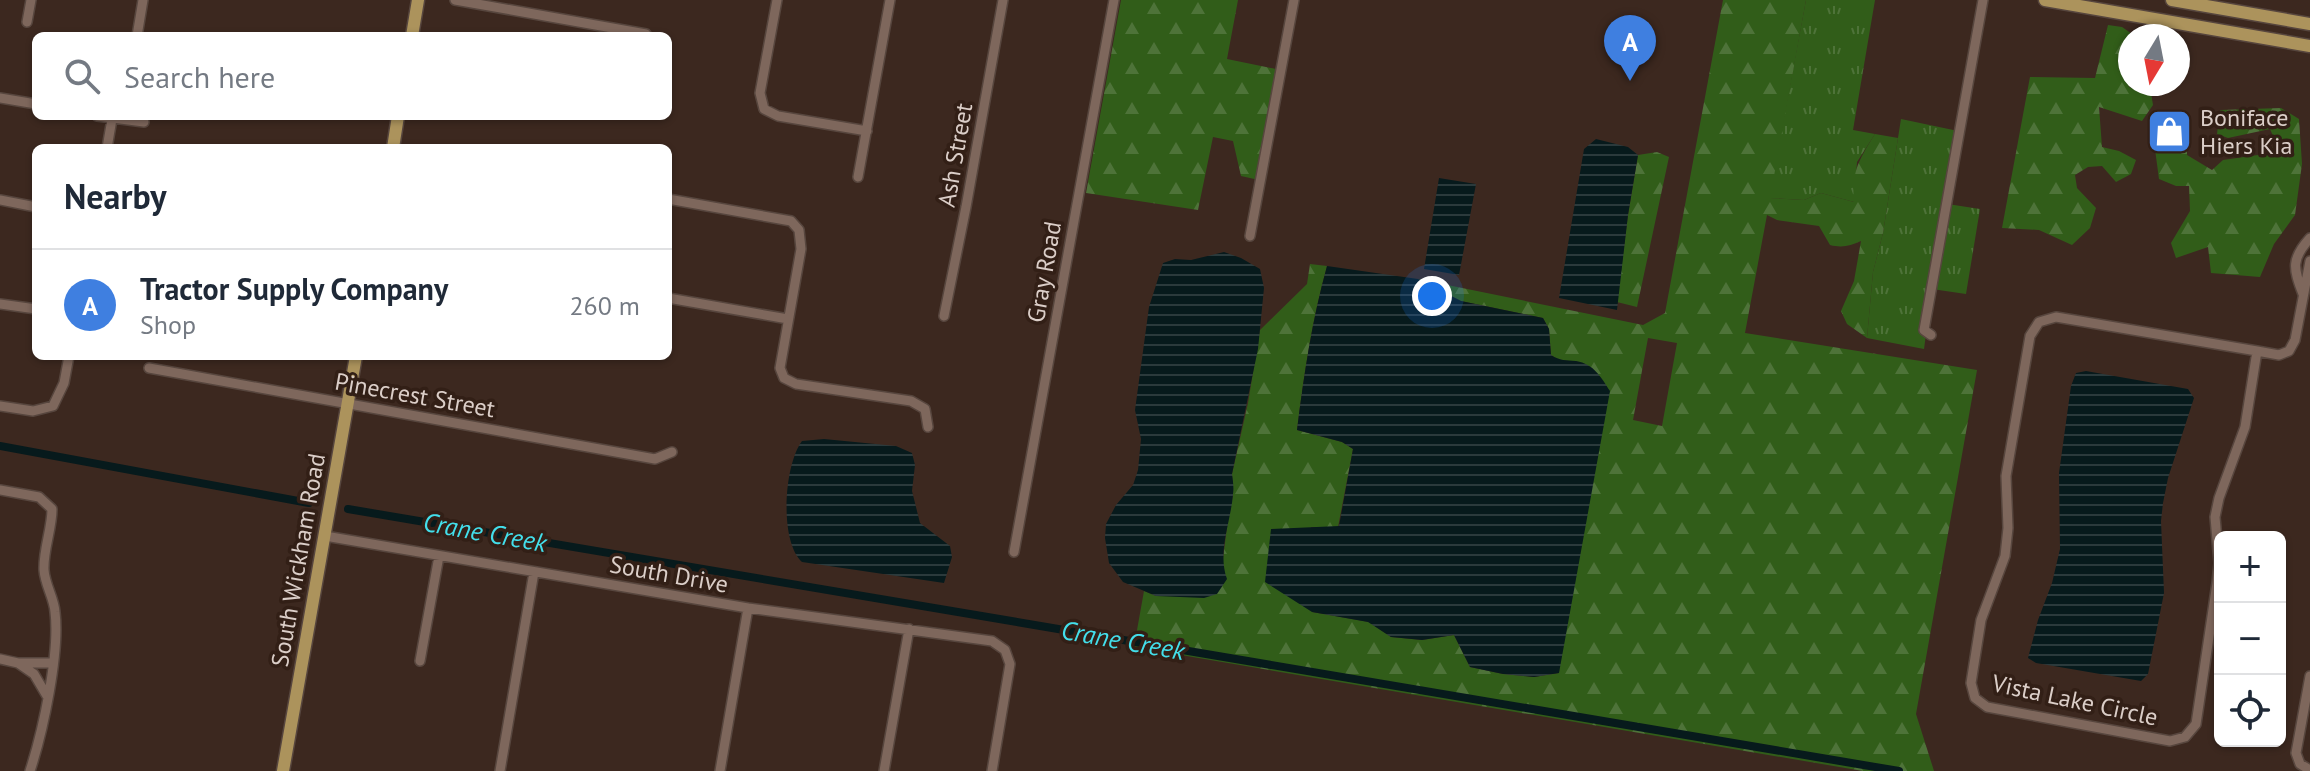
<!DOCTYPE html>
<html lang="en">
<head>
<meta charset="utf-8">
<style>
  :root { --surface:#fff; --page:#f2f2f3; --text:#1f2937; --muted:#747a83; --line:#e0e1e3; --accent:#825384 }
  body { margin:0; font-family:"PT Sans",sans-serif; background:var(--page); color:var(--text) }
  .controls { position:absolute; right:24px; bottom:24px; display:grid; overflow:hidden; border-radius:12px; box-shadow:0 2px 6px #0004 }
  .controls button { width:72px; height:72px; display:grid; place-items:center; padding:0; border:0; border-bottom:2px solid var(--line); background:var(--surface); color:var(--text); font:40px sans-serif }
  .compass { position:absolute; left:2118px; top:24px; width:72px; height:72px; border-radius:50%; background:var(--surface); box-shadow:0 2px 6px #0004; rotate:190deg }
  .you { position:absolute; left:1432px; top:296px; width:28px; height:28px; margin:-20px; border:6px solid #fff; border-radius:50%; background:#1a73e8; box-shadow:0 0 0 12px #1a73e833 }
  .badge { display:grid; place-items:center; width:52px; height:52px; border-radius:50%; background:var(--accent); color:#fff; font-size:26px; font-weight:700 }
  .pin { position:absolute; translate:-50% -66px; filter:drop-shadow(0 2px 4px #0008) }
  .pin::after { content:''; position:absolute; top:42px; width:28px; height:24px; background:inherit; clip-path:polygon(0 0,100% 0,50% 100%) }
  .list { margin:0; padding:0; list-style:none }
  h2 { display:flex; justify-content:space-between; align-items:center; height:104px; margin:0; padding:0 32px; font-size:34px }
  h2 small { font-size:26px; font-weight:400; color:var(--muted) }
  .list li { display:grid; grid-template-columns:52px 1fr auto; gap:24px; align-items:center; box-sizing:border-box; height:112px; padding:0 32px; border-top:2px solid var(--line) }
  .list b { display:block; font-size:30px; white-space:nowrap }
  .list p { margin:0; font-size:26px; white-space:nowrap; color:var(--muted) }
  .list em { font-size:26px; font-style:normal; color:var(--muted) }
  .icon { flex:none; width:44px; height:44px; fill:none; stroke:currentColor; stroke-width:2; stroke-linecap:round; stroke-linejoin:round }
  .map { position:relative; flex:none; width:2310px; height:771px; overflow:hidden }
  .search { position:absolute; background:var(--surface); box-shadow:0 2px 6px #0004; left:32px; top:32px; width:640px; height:88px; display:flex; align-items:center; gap:20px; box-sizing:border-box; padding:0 28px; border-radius:12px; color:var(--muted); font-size:30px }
  .panel { position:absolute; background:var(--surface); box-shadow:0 2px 6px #0004; left:32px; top:144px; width:640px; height:216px; border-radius:12px }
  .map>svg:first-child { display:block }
  .grass { fill:url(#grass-tufts) }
  .forest { fill:url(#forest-firs); fill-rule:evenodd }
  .water { fill:url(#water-rules) }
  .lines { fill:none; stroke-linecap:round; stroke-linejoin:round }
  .canal { stroke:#071a1c; stroke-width:8 }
  .minor-casing { stroke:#57463e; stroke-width:12 }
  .major-casing { stroke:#57463e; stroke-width:15 }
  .minor { stroke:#7e675c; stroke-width:9 }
  .major { stroke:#ac935c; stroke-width:12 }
  .labels { text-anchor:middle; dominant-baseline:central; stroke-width:7; stroke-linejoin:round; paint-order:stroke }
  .poi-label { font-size:24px; fill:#dbcec8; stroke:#321f16; text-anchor:start }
  .street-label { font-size:24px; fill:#dbcec8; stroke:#321f16 }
  .water-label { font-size:26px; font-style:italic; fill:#43dfeb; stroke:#321f16 }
</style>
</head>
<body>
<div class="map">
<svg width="2310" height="771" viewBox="0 0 2310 771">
  <defs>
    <pattern id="grass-tufts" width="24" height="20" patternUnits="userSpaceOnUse" patternTransform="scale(2)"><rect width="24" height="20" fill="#315d19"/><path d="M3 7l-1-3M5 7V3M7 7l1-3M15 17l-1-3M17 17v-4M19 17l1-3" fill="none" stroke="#4e7339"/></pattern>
    <pattern id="forest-firs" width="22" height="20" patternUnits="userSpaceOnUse" patternTransform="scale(2)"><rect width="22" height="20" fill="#315d19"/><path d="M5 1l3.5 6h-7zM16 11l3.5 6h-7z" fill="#4e7339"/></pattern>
    <pattern id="water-rules" width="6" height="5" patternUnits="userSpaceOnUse" patternTransform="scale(2)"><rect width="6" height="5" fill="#071a1c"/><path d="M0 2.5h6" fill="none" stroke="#2b3a3c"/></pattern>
  </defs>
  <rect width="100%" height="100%" fill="#3c281f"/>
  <path class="grass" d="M1806 0H1875L1853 130 1875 134 1857 162 1854 202 1821 193 1804 200 1769 198Z
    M1901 119 1958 131 1941 203 1980 209 1966 294 1932 289 1924 349 1867 338 1873 272 1883 233Z"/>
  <path class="forest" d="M1121 0H1238L1227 59 1276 69 1259 180 1241 176 1233 141 1213 137 1198 210 1086 193Z
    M1723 0H1806L1770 198 1804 200 1821 193 1854 202C1851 172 1860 158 1875 134L1898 138 1883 233 1873 272 1867 338 1847 324 1841 311 1854 281 1861 241C1850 246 1842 248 1830 245L1819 226 1777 220 1767 215 1745 333 1977 370 1916 714 1934 771H1863L1134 647 1144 591 1156 596 1222 567 1228 519 1233 495 1232 474 1248 403 1260 330 1307 284 1310 264 1327 266C1312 320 1304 374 1297 430L1342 442 1353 449 1338 527H1311L1312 612 1369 622 1391 637 1422 640 1454 635 1470 667 1503 674 1534 677 1559 673 1580 362 1559 360 1551 355 1549 329 1543 318 1461 301 1418 279 1643 325 1665 313ZM1648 338 1677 343 1662 426 1633 420Z
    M2108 25 2122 27 2135 36H2130C2130 53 2126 70 2129 87L2151 93 2153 105 2142 121 2099 107 2102 147 2119 151 2136 160 2131 174 2116 182 2102 166 2088 167 2075 175 2077 188 2096 208 2090 228 2072 245 2039 230 2002 228 2030 77 2095 78Z
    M2281 108 2299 119 2302 164 2295 215 2274 244 2260 277 2211 273 2208 247 2176 258 2171 243 2190 211 2189 186H2176L2159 179 2155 149 2168 112 2186 111 2187 155 2212 170 2223 160 2258 155 2277 145 2270 129 2228 138 2217 134 2220 110Z
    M1657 152 1669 157 1637 307 1617 302 1628 215 1638 155Z"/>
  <path class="water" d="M1596 139 1628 147 1638 155 1628 215 1617 310 1559 298 1584 149Z
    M1439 178 1476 184 1459 275 1424 269Z
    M1224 252 1241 258 1260 269 1264 288 1258 349 1232 474C1233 481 1234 488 1233 494 1231 522 1217 551 1227 579L1217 594 1204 598 1156 596 1123 582 1109 563 1105 538 1106 524 1116 505 1133 485 1138 470 1141 439 1135 410 1149 307 1163 263 1175 259 1191 260Z
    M1327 266 1418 279 1461 301 1543 318 1549 329 1551 355C1560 361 1566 360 1576 361 1594 364 1601 377 1610 391L1559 673 1534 677 1503 674 1470 667 1454 635 1422 640 1391 637 1368 622 1312 612 1265 582 1271 529 1339 526 1353 449 1342 442 1297 430C1304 374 1312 320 1327 266Z
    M2086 371 2188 389 2194 398 2168 478 2163 503 2161 521 2164 593 2148 674 2141 681 2036 663 2028 658 2038 620 2052 583 2060 549 2059 473 2071 386 2076 373Z
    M824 439 896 446 912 453 915 465 912 491 920 523 950 546 952 557 944 583 802 562C779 541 784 465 802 441Z"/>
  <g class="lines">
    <path class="canal" d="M0 446 309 503
      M348 509 1899 771"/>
    <defs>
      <path id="minor" d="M455 0 646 34
        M777 0 760 93 764 109 778 116 867 131
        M27 22 31 0
        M137 36 143 0
        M0 98 36 104
        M97 116 144 122
        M107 148 112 119
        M858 177 890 0
        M668 199 791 221 799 230 801 249 780 368 784 378 796 384 911 401 925 409 928 427
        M0 200 36 207
        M1250 236 1294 0
        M2303 294C2293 268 2291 259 2310 238
        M668 298 788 319
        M0 304 36 309
        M944 316 966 207 1003 0
        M1931 335 1924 330 1983 0
        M2257 351 2245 427 2219 498 2215 517 2219 563 2217 583 2196 724 2185 737 2170 741 1987 707 1975 698 1971 683 1981 620 2005 556 2008 528 2006 476 2030 336 2039 322 2056 317 2257 351 2279 355 2289 351 2295 340 2310 261
        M149 368 655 459 672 452
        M0 406 33 411 53 406 64 383 69 356
        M0 490 39 497 52 509C52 529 43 550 44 570 45 585 54 598 55 612 60 653 43 731 30 771
        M325 536 748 608 992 641 1005 650 1010 664 992 771
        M1014 552 1114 0
        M0 659 18 663H53
        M420 661 439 556
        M18 663 34 674 47 696
        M2310 676 2296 753 2300 764 2310 770
        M500 771 534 572
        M720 771 748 608
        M884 771 909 629"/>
      <path id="major" d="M2045 0 2310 46
        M2172 0 2310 24
        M412 36 418 0
        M393 148 398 116
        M283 771 356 356"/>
    </defs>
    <use href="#minor" class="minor-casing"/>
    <use href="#major" class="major-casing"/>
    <use href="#minor" class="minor"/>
    <use href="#major" class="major"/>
  </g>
  <defs>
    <symbol id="shop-square" viewBox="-11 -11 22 22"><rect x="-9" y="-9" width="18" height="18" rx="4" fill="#3f7fe0" stroke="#321f16"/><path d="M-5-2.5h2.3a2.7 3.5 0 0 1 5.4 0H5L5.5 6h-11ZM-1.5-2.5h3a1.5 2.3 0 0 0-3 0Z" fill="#fff"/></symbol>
  </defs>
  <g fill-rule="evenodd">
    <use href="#shop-square" x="2144" y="106" width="51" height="51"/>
  </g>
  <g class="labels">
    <g class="poi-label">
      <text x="2200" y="117">Boniface<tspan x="2200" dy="28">Hiers Kia</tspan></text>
    </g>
    <g class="street-label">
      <text transform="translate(955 155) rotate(-80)">Ash Street</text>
      <text transform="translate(1044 272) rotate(-80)">Gray Road</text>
      <text transform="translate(415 395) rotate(10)">Pinecrest Street</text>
      <text transform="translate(298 560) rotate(-80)">South Wickham Road</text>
      <text transform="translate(669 574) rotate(10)">South Drive</text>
      <text transform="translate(2075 700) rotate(12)">Vista Lake Circle</text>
    </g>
    <g class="water-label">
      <text transform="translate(485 532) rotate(10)">Crane Creek</text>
      <text transform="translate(1123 640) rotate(10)">Crane Creek</text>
    </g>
  </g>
</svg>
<div class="controls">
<button>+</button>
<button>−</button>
<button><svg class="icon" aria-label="locate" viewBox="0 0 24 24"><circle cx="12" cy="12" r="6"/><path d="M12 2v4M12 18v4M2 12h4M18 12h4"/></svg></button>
</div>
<svg class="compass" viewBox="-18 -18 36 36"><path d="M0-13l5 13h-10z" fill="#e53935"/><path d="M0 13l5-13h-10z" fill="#747a83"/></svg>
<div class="you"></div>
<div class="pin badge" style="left:1630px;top:81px;background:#3f7fe0">A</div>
<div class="search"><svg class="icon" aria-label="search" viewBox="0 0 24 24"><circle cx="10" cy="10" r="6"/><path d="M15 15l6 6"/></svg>Search here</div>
<section class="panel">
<h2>Nearby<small></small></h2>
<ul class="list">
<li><span class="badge" style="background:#3f7fe0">A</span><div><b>Tractor Supply Company</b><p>Shop</p></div><em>260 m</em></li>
</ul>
</section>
</div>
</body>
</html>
